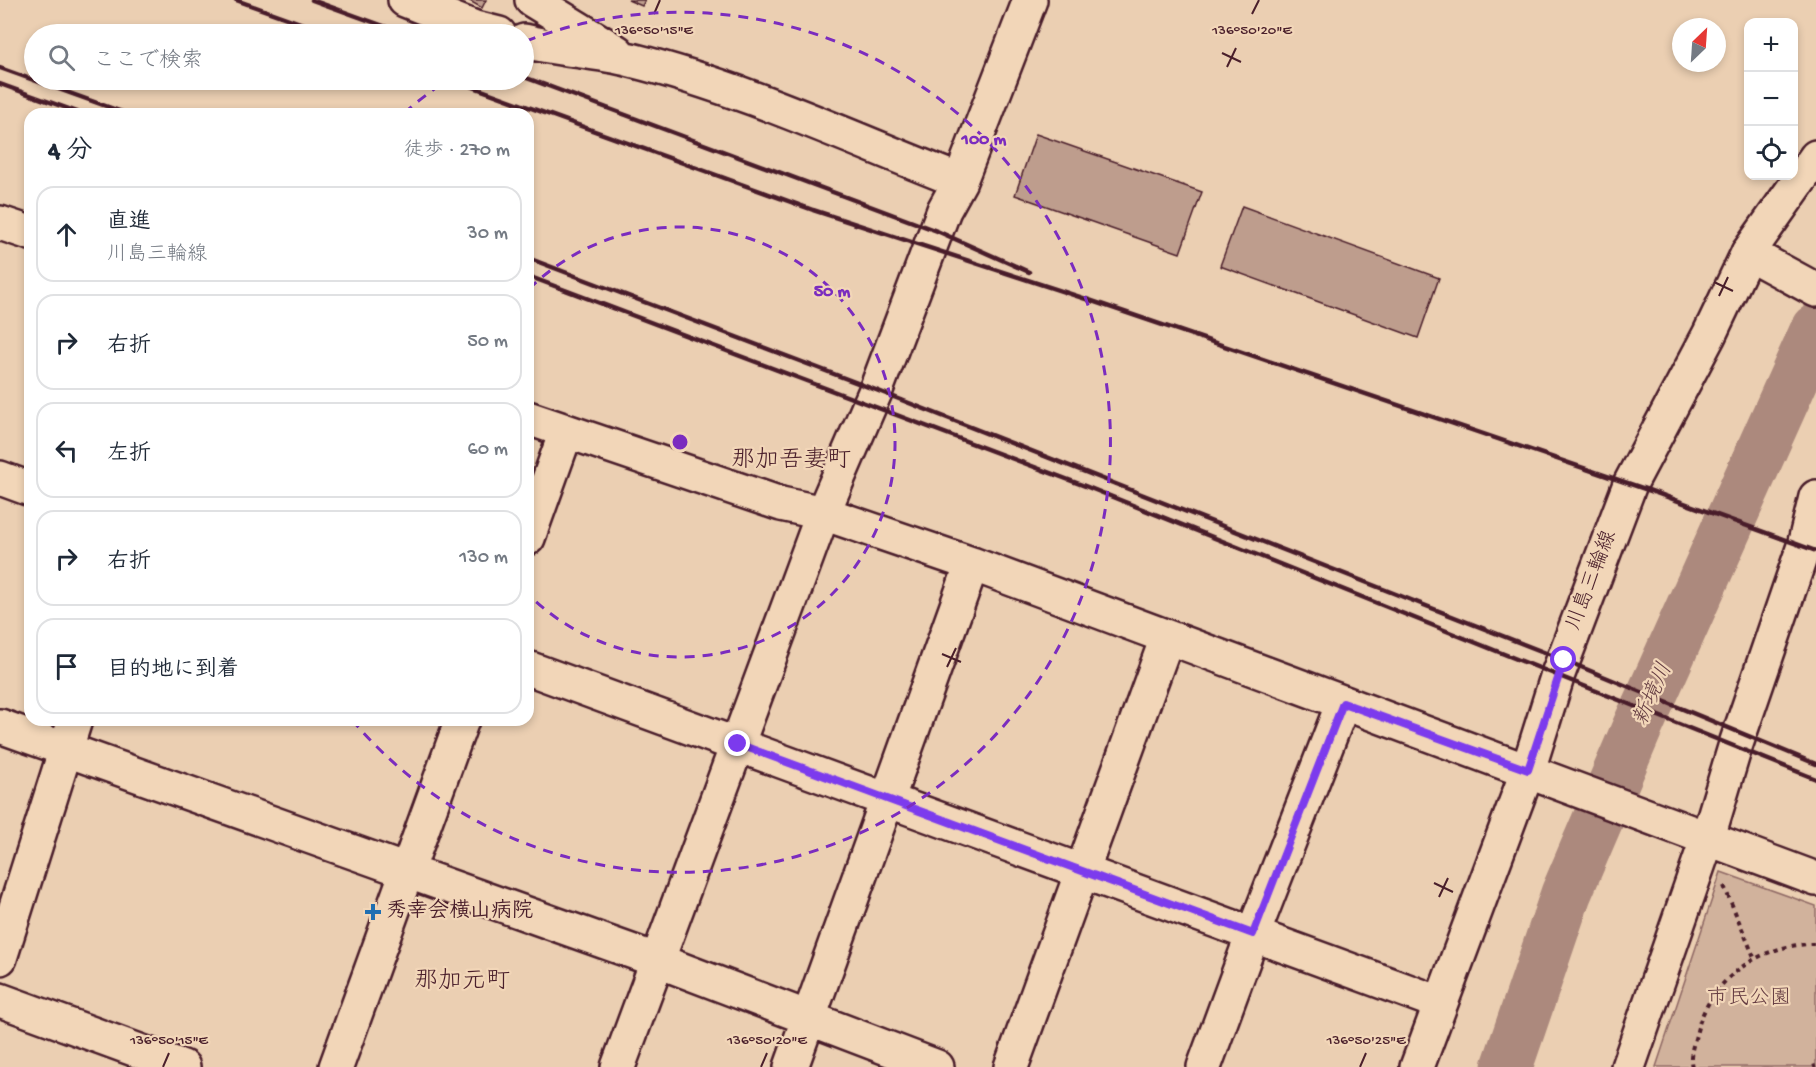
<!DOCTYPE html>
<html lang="ja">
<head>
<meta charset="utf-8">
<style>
  :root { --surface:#fff; --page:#f2f2f3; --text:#1f2937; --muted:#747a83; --line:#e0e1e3 }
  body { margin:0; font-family:"Gochi Hand","Klee One",sans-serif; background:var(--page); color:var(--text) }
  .controls { position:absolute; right:18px; top:18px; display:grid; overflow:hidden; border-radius:12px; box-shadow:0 3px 9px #0003 }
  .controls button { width:54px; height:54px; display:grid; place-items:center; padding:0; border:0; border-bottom:2px solid var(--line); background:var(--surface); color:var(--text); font:30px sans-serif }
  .compass { position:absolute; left:1672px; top:18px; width:54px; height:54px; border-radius:50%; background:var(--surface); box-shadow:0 3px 9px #0003; rotate:25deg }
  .stop { position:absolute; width:18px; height:18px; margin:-14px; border:4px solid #7c3aed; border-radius:50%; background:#fff }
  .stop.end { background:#7c3aed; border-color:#fff; box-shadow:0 2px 6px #0008 }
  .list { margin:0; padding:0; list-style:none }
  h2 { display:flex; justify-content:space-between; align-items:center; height:78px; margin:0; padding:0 24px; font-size:26px }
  h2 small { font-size:20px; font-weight:400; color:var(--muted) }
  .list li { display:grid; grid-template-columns:39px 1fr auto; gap:18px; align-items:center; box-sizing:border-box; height:96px; margin:0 12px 12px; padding:0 12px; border:2px solid var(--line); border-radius:18px }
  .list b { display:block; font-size:22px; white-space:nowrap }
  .list p { margin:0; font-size:20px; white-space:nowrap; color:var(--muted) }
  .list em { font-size:20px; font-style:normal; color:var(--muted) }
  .icon { flex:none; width:33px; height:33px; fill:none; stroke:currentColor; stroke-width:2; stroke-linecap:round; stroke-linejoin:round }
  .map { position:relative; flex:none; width:1816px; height:1067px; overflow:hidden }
  .search { position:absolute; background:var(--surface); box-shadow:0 3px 9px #0003; left:24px; top:24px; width:510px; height:66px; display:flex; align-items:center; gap:15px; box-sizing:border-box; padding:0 21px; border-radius:33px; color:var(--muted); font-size:22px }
  .panel { position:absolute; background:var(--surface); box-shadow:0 3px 9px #0003; left:24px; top:108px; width:510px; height:618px; border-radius:18px }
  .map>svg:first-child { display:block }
  .green { fill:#d1b29c; stroke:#8e6864; stroke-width:1.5 }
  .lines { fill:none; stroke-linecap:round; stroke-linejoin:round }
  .river { stroke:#ac897d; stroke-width:51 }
  .building { fill:#be9d8d; stroke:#4a1f2b; stroke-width:1.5 }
  .minor-casing { stroke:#4a1f2b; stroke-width:38 }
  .major-casing { stroke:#4a1f2b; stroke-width:38 }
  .path { stroke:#4a1f2b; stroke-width:4; stroke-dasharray:4.5 4.5; stroke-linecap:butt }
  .minor { stroke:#f2d6b8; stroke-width:33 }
  .major { stroke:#f2d6b8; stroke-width:33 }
  .rail { stroke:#4a1f2b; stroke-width:4.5 }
  .route { stroke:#7c3aed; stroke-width:8 }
  .ticks { fill:none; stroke:#4a1f2b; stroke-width:2 }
  .ring { fill:none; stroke:#7b2cbf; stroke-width:3; stroke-dasharray:10 8 }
  .poi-dot { fill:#1f6fb2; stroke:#f2d6b8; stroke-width:2 }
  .labels { text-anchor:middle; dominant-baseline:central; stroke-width:4.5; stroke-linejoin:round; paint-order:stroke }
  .street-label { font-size:21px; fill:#4a1f2b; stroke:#f2d6b8 }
  .poi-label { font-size:21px; font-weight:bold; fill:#4a1f2b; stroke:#f2d6b8; text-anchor:start }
  .park-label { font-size:21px; fill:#653c42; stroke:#f2d6b8 }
  .water-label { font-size:22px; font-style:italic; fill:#623a40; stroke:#f2d6b8 }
  .quarter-label { font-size:24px; fill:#4a1f2b; stroke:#f2d6b8 }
  .ticks-label { font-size:15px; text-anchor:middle; fill:#4a1f2b; stroke:#f2d6b8; stroke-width:4.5; stroke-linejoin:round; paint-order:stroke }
  .centre { fill:#7b2cbf; stroke:#f2d6b8; stroke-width:3 }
  .ring-label { font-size:18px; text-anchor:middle; font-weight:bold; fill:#7b2cbf; stroke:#f2d6b8; stroke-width:4.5; stroke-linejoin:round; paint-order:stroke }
</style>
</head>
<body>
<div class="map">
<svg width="1816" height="1067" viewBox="0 0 1816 1067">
  <rect width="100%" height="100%" fill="#ebcfb2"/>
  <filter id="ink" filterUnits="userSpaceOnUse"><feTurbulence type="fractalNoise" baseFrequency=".0167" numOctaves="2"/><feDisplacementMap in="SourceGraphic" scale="12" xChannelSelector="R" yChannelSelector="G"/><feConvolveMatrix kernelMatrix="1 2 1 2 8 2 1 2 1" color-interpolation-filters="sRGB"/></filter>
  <g filter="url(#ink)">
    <path class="green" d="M1721 872 1816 906V1067H1656Z"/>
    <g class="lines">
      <path class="river" d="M1507 1067 1566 894 1637 728 1816 329"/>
    </g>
    <path class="building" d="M468 0H486L482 8Z
      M628 0H645L642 6Z
      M1036 134 1202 192 1180 253 1015 195Z
      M1242 206 1439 278 1418 338 1220 266Z"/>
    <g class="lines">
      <defs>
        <path id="minor" d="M405 0 475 28 499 34
          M532 0 617 52
          M524 41C559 50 596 51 631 60 744 88 852 139 960 181
          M0 223 30 233
          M1748 253 1816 290
          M528 418 781 504 823 513 972 564 1816 879
          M0 478 30 489
          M528 538 566 432
          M528 668 1440 1003
          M0 726 656 960 937 1067
          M0 958 75 720
          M0 1000 183 1067
          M336 1067 462 720
          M618 1067 823 513 876 390 944 210 960 181 1030 0
          M791 1067 972 564
          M1011 1067 1167 638
          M1204 1067 1253 934 1343 703
          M1628 1067 1707 840 1735 747 1804 546 1816 497"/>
        <path id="major" d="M1417 1067 1528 770 1558 674 1630 484 1709 335 1748 253 1816 157"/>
      </defs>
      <use href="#minor" class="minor-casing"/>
      <use href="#major" class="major-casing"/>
      <path class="path" d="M1724 886 1754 957
        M1692 1067C1689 1056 1693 1046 1696 1035 1708 980 1761 943 1816 944
        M1813 1067 1816 1066"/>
      <use href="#minor" class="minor"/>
      <use href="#major" class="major"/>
      <path class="rail" d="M236 0 331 34
        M312 0 406 34
        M0 68 128 114
        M524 77 937 231 1029 272
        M454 80 813 210 1089 300 1651 491 1816 551
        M0 84 83 114
        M528 258 876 390 1564 660 1816 764
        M528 276 1085 486 1816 779"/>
    </g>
  </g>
  <g class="lines" filter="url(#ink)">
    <path class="route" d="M738 744 1253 934 1343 703 1528 770 1564 660"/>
  </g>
  <path class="ticks" d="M654 14 660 0M1252 14 1259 0M1222 53 1241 62M1227 67 1236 48M1714 282 1733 291M1719 296 1728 277M942 654 961 662M947 667 956 648M1434 883 1453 892M1439 897 1448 878M163 1067 169 1053M761 1067 767 1053M1360 1067 1366 1053"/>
  <g class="ring">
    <path d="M529 289A215 215 0 1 1 529 595"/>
    <path d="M404 113A430 430 0 0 1 446 81M526 41A430 430 0 1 1 353 721"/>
  </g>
  <path class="poi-dot" d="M370 903h6v6h6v6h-6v6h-6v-6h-6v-6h6z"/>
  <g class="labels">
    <g class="street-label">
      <text transform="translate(1593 581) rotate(-69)">川島三輪線</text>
    </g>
    <g class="poi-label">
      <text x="386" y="912">秀幸会横山病院</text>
    </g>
    <g class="park-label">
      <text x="1749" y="999">市民公園</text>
    </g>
    <g class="water-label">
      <text transform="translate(1654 695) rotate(-66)">新境川</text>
    </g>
    <g class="quarter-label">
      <text x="791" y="461">那加吾妻町</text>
      <text x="462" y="982">那加元町</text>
    </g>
  </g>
  <g class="ticks-label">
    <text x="654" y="34">136°50'15"E</text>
    <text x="1252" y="34">136°50'20"E</text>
    <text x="169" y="1044">136°50'15"E</text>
    <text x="767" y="1044">136°50'20"E</text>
    <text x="1366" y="1044">136°50'25"E</text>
  </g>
  <circle cx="680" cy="442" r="9" class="centre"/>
  <g class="ring-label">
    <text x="984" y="144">100 m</text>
    <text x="832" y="296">50 m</text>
  </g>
</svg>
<div class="controls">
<button>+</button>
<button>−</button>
<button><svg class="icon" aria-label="locate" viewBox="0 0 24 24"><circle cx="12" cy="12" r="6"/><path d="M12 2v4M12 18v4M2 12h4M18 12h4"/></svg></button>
</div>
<svg class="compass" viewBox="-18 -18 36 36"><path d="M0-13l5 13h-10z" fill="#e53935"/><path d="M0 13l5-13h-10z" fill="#747a83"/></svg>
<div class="stop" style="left:1564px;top:660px"></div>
<div class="stop end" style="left:738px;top:744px"></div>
<div class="search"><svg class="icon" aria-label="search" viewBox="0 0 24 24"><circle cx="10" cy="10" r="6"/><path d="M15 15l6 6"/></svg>ここで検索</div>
<section class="panel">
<h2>4 分<small>徒歩 · 270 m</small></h2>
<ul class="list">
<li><svg class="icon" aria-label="ahead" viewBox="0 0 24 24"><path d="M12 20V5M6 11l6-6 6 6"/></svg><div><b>直進</b><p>川島三輪線</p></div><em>30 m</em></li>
<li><svg class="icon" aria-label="right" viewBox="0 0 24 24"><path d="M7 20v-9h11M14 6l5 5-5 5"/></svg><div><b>右折</b></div><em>50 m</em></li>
<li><svg class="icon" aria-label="left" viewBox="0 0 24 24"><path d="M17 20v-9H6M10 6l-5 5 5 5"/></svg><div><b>左折</b></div><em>60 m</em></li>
<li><svg class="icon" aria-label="right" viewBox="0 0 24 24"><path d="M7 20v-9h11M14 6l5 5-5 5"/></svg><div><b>右折</b></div><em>130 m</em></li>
<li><svg class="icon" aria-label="arrive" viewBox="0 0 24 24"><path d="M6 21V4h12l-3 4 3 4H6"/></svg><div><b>目的地に到着</b></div></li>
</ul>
</section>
</div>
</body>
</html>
